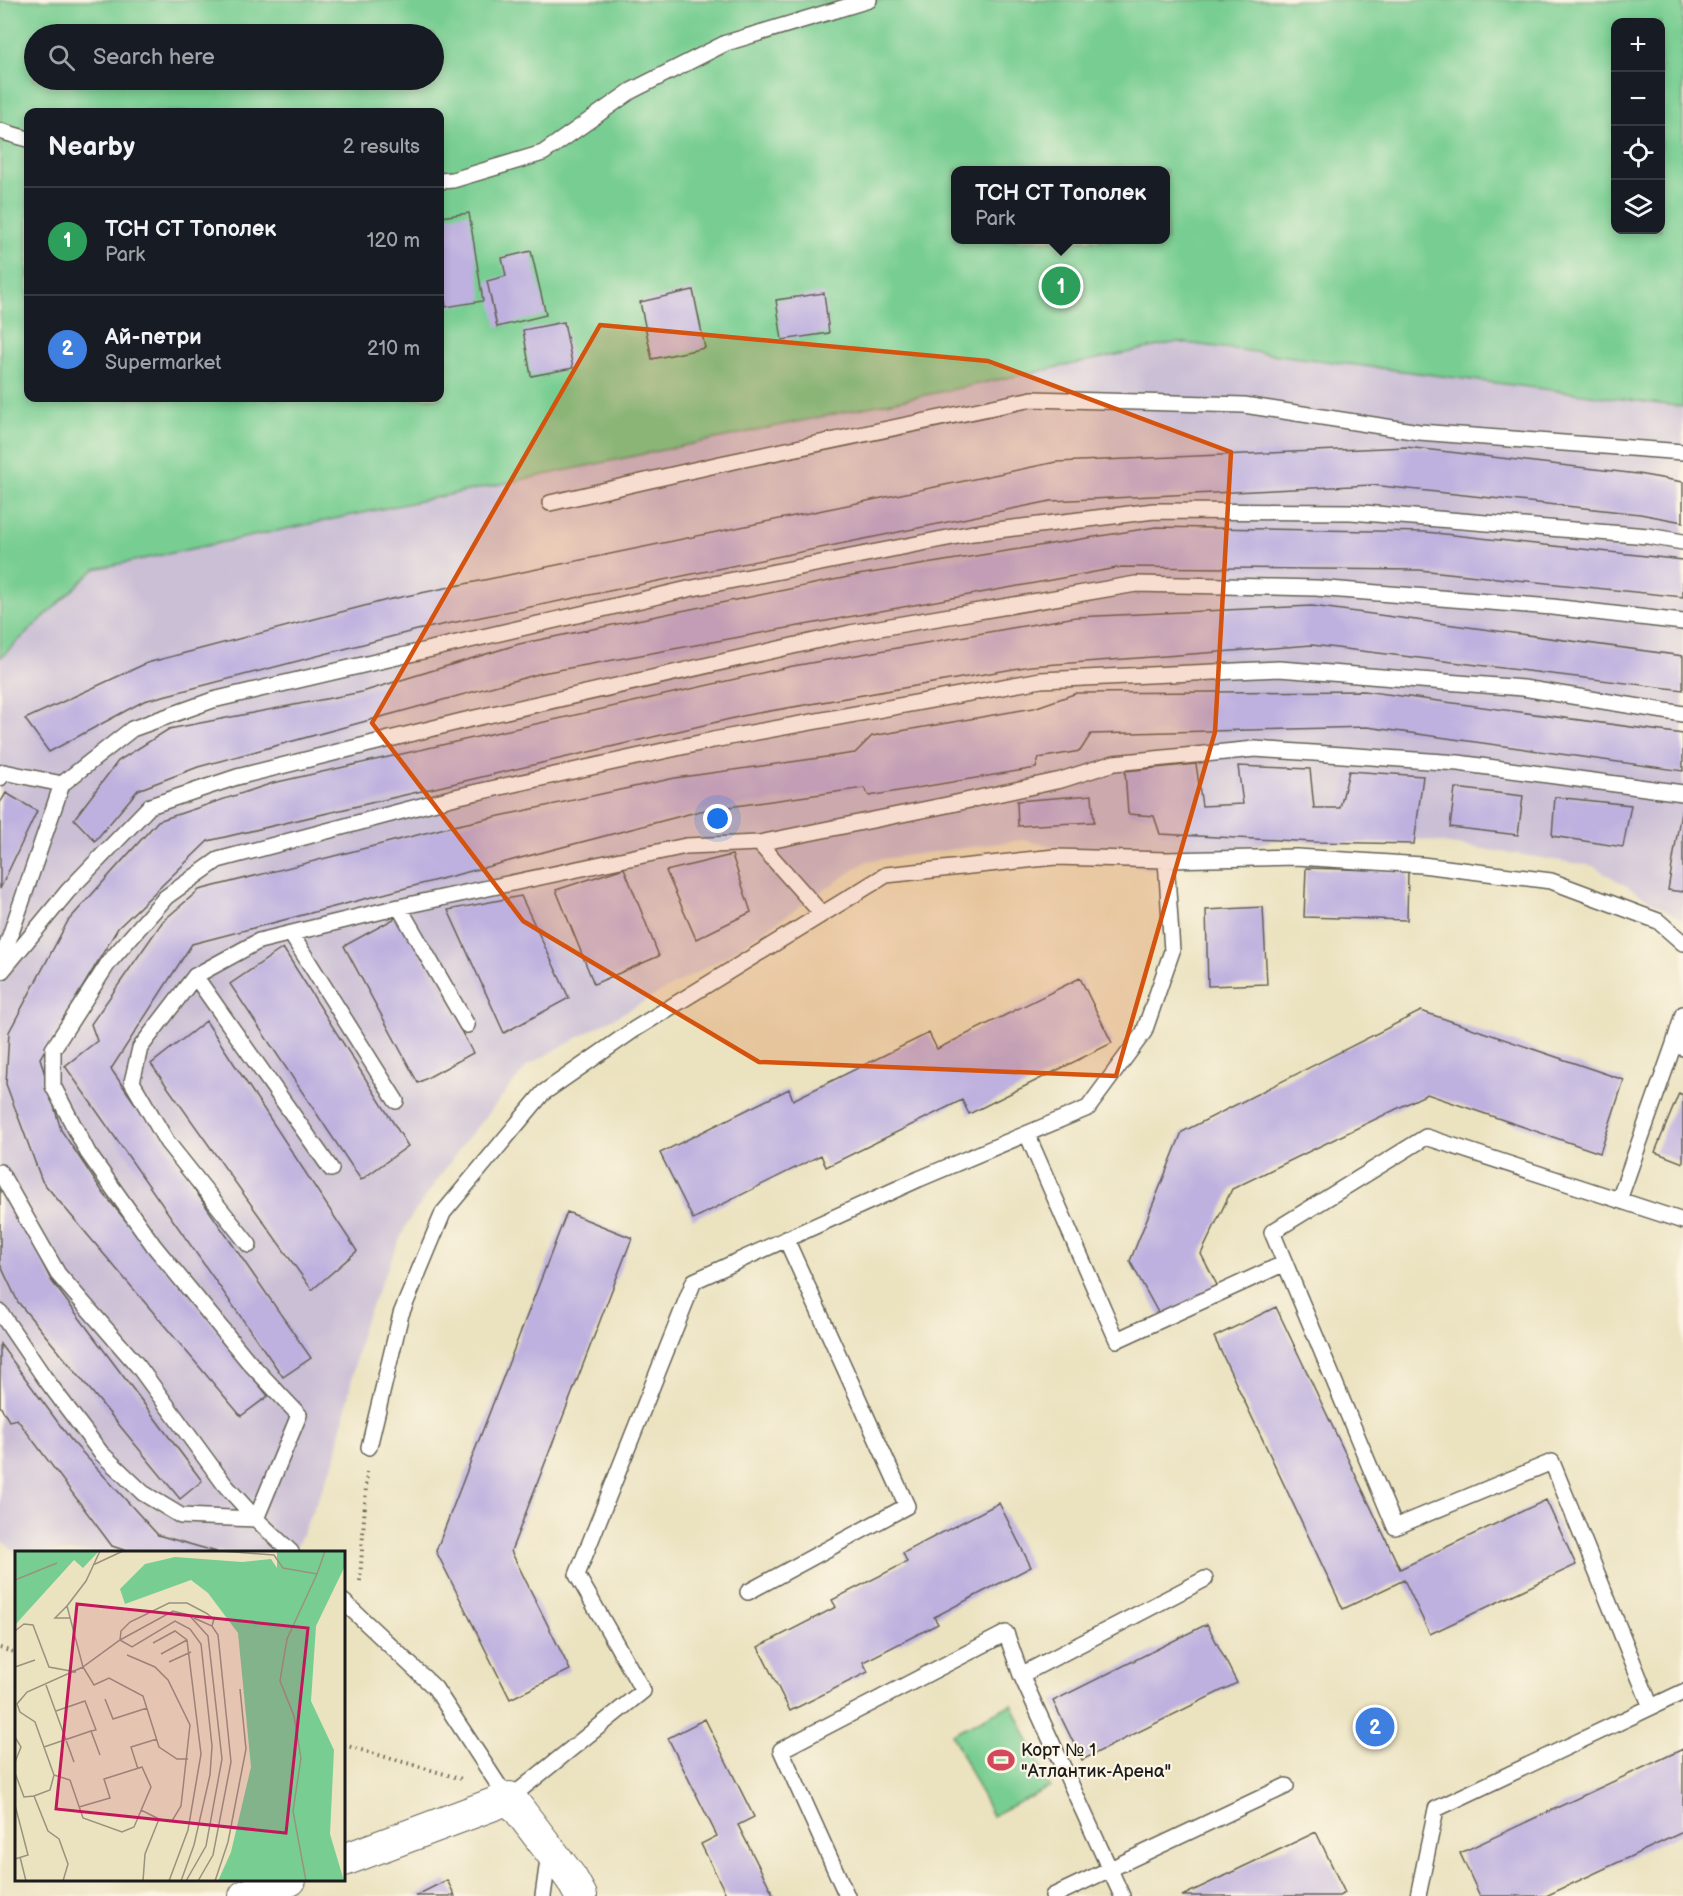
<!DOCTYPE html>
<html lang="en">
<head>
<meta charset="utf-8">
<style>
  :root { --surface:#171b24; --page:#242831; --text:#f1f3f6; --muted:#9ea1a6; --line:#363941; --accent:#7c3aed }
  body { margin:0; font-family:"Balsamiq Sans",sans-serif; background:var(--page); color:var(--text) }
  .controls { position:absolute; right:18px; top:18px; display:grid; overflow:hidden; border-radius:12px; box-shadow:0 3px 9px #0003 }
  .controls button { width:54px; height:54px; display:grid; place-items:center; padding:0; border:0; border-bottom:2px solid var(--line); background:var(--surface); color:var(--text); font:30px sans-serif }
  .you { position:absolute; left:718px; top:819px; width:21px; height:21px; margin:-15px; border:4px solid #fff; border-radius:50%; background:#1a73e8; box-shadow:0 0 0 9px #1a73e833 }
  .badge { display:grid; place-items:center; width:39px; height:39px; border-radius:50%; background:var(--accent); color:#fff; font-size:20px; font-weight:700 }
  .pin { position:absolute; translate:-50% -50%; border:3px solid #fff; box-shadow:0 2px 6px #0006 }
  .popup { position:absolute; left:951px; top:166px; width:219px; height:78px; box-sizing:border-box; display:grid; place-content:center; border-radius:12px; background:var(--surface); filter:drop-shadow(0 2px 4px #0005); font-size:20px; white-space:nowrap; color:var(--muted) }
  .popup b { font-size:22px; color:var(--text) }
  .popup::after { content:''; position:absolute; left:50%; top:100%; margin-left:-12px; border:12px solid transparent; border-top-color:var(--surface) }
  .list { margin:0; padding:0; list-style:none }
  h2 { display:flex; justify-content:space-between; align-items:center; height:78px; margin:0; padding:0 24px; font-size:26px }
  h2 small { font-size:20px; font-weight:400; color:var(--muted) }
  .list li { display:grid; grid-template-columns:39px 1fr auto; gap:18px; align-items:center; box-sizing:border-box; height:108px; padding:0 24px; border-top:2px solid var(--line) }
  .list b { display:block; font-size:22px; white-space:nowrap }
  .list p { margin:0; font-size:20px; white-space:nowrap; color:var(--muted) }
  .list em { font-size:20px; font-style:normal; color:var(--muted) }
  .icon { flex:none; width:33px; height:33px; fill:none; stroke:currentColor; stroke-width:2; stroke-linecap:round; stroke-linejoin:round }
  .map { position:relative; flex:none; width:1683px; height:1896px; overflow:hidden }
  .search { position:absolute; background:var(--surface); box-shadow:0 3px 9px #0003; left:24px; top:24px; width:420px; height:66px; display:flex; align-items:center; gap:15px; box-sizing:border-box; padding:0 21px; border-radius:33px; color:var(--muted); font-size:22px }
  .panel { position:absolute; background:var(--surface); box-shadow:0 3px 9px #0003; left:24px; top:108px; width:420px; height:294px; border-radius:12px }
  .map>svg:first-child { display:block }
  .industrial { fill:#cbbfd5 }
  .green { fill:#78ce92; stroke:#4a7557; stroke-width:1.5; fill-rule:evenodd }
  .building { fill:#beb0df }
  .lines { fill:none; stroke-linecap:round; stroke-linejoin:round }
  .service-casing { stroke:#646155; stroke-width:18 }
  .minor-casing { stroke:#646155; stroke-width:34 }
  .path { stroke:#646155; stroke-width:4; stroke-dasharray:1.5 4.5; stroke-linecap:butt }
  .service { stroke:#fff; stroke-width:15 }
  .minor { stroke:#fff; stroke-width:32 }
  .marked { fill:#d4530e; fill-opacity:0.2; stroke:#d4530e; stroke-width:4.5; stroke-linejoin:round }
  .labels { text-anchor:middle; dominant-baseline:central; stroke-width:4.5; stroke-linejoin:round; paint-order:stroke }
  .poi-label { font-size:18px; fill:#1c1c1c; stroke:#fcf5e5; text-anchor:start }
  .inset-road { fill:none; stroke:#98937e; stroke-width:1.5 }
  .view { fill:#c2185b; fill-opacity:0.15; stroke:#c2185b; stroke-width:3 }
  .inset-edge { fill:none; stroke:#1c1c1c; stroke-width:3 }
</style>
</head>
<body>
<div class="map">
<svg width="1683" height="1896" viewBox="0 0 1683 1896">
  <rect width="100%" height="100%" fill="#fcf5e5"/>
  <filter id="ink" filterUnits="userSpaceOnUse"><feTurbulence type="fractalNoise" baseFrequency=".0167" numOctaves="2"/><feDisplacementMap in="SourceGraphic" scale="12" xChannelSelector="R" yChannelSelector="G"/><feConvolveMatrix kernelMatrix="1 2 1 2 8 2 1 2 1" color-interpolation-filters="sRGB"/></filter>
  <filter id="wash" filterUnits="userSpaceOnUse"><feTurbulence type="fractalNoise" baseFrequency=".008" numOctaves="4" result="noise"/><feDisplacementMap in="SourceGraphic" scale="24" xChannelSelector="R" yChannelSelector="G"/><feGaussianBlur stdDeviation="1.35" result="paint"/><feColorMatrix in="noise" values="0 0 0 0 0 0 0 0 0 0 0 0 0 0 0 0 0 1.4 0 .05"/><feComposite in="paint" operator="in"/></filter>
  <g filter="url(#wash)">
    <rect width="100%" height="100%" fill="#ebe2c0"/>
    <path class="industrial" d="M1178 342 1683 407V920L1593 866 1333 826 1153 870 1023 840 867 861 725 957 528 1065 463 1144 407 1223 363 1325 335 1460 294 1552H17L0 1540V658L94 569Z"/>
    <path class="green" d="M0 0H1683V407L1178 342 95 569 0 658ZM1616 22H1660V230H1616ZM34 34H434V80H34ZM28 112H440V398H28ZM956 170H1166V240H956Z
      M1012 1704 1050 1787 992 1816 952 1734Z"/>
    <g id="blocks">
      <path class="building" d="M469 213 483 301 446 307 440 266V217Z
        M531 251 546 315 497 327 487 281 506 276 502 258Z
        M693 290 705 348 652 359 640 302Z
        M824 293 829 333 782 340 776 300Z
        M564 322 573 368 531 376 523 330Z
        M1406 447 1638 474 1683 482V522L1640 514 1372 485 1051 501 417 630 144 701 49 752 25 719 147 663 387 600 1056 462Z
        M1156 527 1426 532 1683 560V597L1419 570 1122 567 542 673 198 767 138 790 95 841 74 819 118 761 169 729 362 692 519 644 858 575Z
        M1312 606 1683 656V690L1312 645 1031 666 747 715 208 841 118 928 40 1058 61 1130 104 1194 268 1396 241 1416 42 1181 6 1084 9 1032 68 921 158 821 273 783 793 666 1076 617Z
        M1364 691 1683 734V771L1367 727 1091 734 1080 751 1039 758 1036 768 869 796 864 788 700 811 192 944 111 1069 311 1358 283 1377 65 1066 97 1041 91 1024 163 921 199 890 449 827 675 778 855 753 872 736 1034 708 1077 693Z
        M1196 764 1202 806 1243 804 1238 766 1310 769 1314 808H1340L1349 771 1423 776 1414 844 1314 842 1160 834 1154 816 1128 814 1125 771Z
        M1455 788 1523 796 1518 835 1450 827Z
        M6 793 37 811 0 889V803Z
        M1092 795 1094 822 1018 826 1017 801Z
        M1555 797 1631 805 1623 847 1552 836Z
        M1681 811H1683V892L1668 890Z
        M732 855 751 912 696 939 666 871Z
        M624 868 659 956 594 984 556 890Z
        M1306 868 1408 871 1407 920 1304 917Z
        M521 896 569 998 504 1033 448 910Z
        M1263 907 1267 984 1208 986 1206 910Z
        M399 916 473 1053 418 1083 344 946Z
        M283 948 408 1146 361 1180 230 984Z
        M1080 978 1112 1043 969 1114 962 1100 826 1167 821 1155 693 1219 660 1153 789 1089 793 1100 929 1033 937 1049Z
        M1421 1011 1624 1080 1600 1153 1427 1094 1232 1189 1201 1254 1217 1285 1161 1318 1130 1261 1182 1132Z
        M206 1021 357 1251 312 1290 151 1064Z
        M1679 1093 1683 1095V1163L1655 1152Z
        M0 1179 51 1280 202 1481 180 1499 18 1302 0 1264Z
        M567 1212 632 1238 511 1551 570 1670 510 1699 436 1551Z
        M1276 1307 1400 1569 1546 1500 1576 1565 1430 1634 1404 1580 1343 1609 1214 1337Z
        M0 1344 71 1440 158 1535 217 1552H130L112 1546 17 1419 9 1421 0 1406Z
        M999 1503 1031 1567 934 1617 938 1624 863 1662 868 1672 790 1711 758 1647 836 1607 832 1600 907 1562 903 1553Z
        M1207 1624 1237 1683 1082 1760 1053 1701Z
        M705 1719 754 1817 738 1825 774 1896H727L701 1844 717 1836 668 1738Z
        M1683 1749V1832L1546 1896H1480L1460 1853Z
        M1316 1832 1345 1893 1339 1896H1182Z
        M447 1880 455 1896H415Z"/>
    </g>
  </g>
  <g filter="url(#ink)">
    <use href="#blocks" fill-opacity="0" stroke="#646155" stroke-width="1.5"/>
    <g class="lines">
      <defs>
        <path id="service" d="M0 131 28 139
          M440 181 453 180 543 153 631 91 726 43 869 0
          M550 503 720 464 1032 399 1244 405 1419 432 1683 452
          M0 778 4 772 62 784
          M759 843 822 914
          M399 907 467 1025
          M291 934 396 1101
          M0 965 62 784 132 729 213 700 688 589 973 533 1154 511 1351 512 1648 536 1683 542
          M2 971 68 891 150 806 237 777 462 721 850 633 1136 584 1316 588 1552 607 1683 622
          M195 976 331 1169
          M1683 1014 1674 1044 1683 1048
          M1027 1134 1117 1340 1285 1263
          M0 1172 58 1274 138 1366 225 1485 256 1519
          M1619 1200 1674 1044
          M249 1245 167 1142 132 1082 140 1048 195 976 259 941 399 907 686 846 759 843 947 805 1061 780 1114 763 1255 749 1458 763 1683 793
          M0 1312 44 1377 101 1453 143 1493 181 1516 256 1519
          M369 1447 401 1314 443 1213 543 1093 635 1029 886 875 1055 857 1166 860 1297 857 1422 865 1551 881 1658 921 1683 943
          M291 1552 256 1519 299 1415 248 1361 154 1246 88 1153 53 1086V1049L109 962 166 897 218 860 455 797 713 740 1041 680 1279 669 1523 688 1683 714
          M748 1592 907 1506 786 1239
          M344 1602 435 1688 501 1789 510 1798 643 1691 577 1575 694 1281 919 1179 1088 1108 1144 1032 1172 951 1166 860
          M1651 1707 1552 1462 1395 1527 1272 1232 1426 1137 1683 1221
          M543 1896 549 1853
          M847 1896 781 1750 1006 1633 1021 1675
          M1053 1896 1286 1786
          M1122 1896 1021 1675 1205 1579
          M1418 1896 1436 1809 1683 1692"/>
        <path id="minor" d="M344 1860 510 1798 571 1878 581 1896
          M245 1896 290 1880"/>
      </defs>
      <use href="#service" class="service-casing"/>
      <use href="#minor" class="minor-casing"/>
      <path class="path" d="M360 1581 367 1472
        M0 1648 16 1653
        M344 1745 462 1779"/>
      <use href="#service" class="service"/>
      <use href="#minor" class="minor"/>
    </g>
  </g>
  <path class="marked" d="M600 325 988 361 1231 452 1215 732 1116 1076 759 1062 523 921 372 723Z"/>
  <defs>
    <symbol id="stadium-bare" viewBox="-9 -9 18 18"><path d="M0-5a6.5 5 0 1 0 0 10a6.5 5 0 1 0 0-10ZM-3.5-1.8h7v3.6h-7Z" fill="#d1495b" stroke="#fcf5e5" stroke-width="2.5" paint-order="stroke"/></symbol>
  </defs>
  <g fill-rule="evenodd">
    <use href="#stadium-bare" x="982" y="1741" width="38" height="38"/>
  </g>
  <g class="labels">
    <g class="poi-label">
      <text x="1021" y="1750">Корт № 1<tspan x="1021" dy="21">"Атлантик-Арена"</tspan></text>
    </g>
  </g>
  <g transform="translate(15 1551)">
    <rect width="330" height="330" fill="#ebe2c0"/>
    <path d="M0 0H84L68 17 59 9 0 74ZM262 0H330V15L301 75 296 150 319 199 315 283 329 330H203L216 301 236 216 223 82 193 42 176 29 110 53 105 38 130 13 160 6 227 11 256 8 262 17Z" fill="#78ce92"/>
    <path class="inset-road" d="M206 0 259 4 268 17 302 23 310 0M78 14 108 0M0 29 42 12M52 55 40 67H55M179 67 197 75 203 84 216 211 198 304 183 330M0 80 9 73 18 74 34 116 61 121M105 89 158 60 174 64 193 85 207 208 191 295 171 330M105 89 106 80 115 71 154 52H172L191 62 199 68 197 75M138 92 160 80 172 89 186 203 173 279 154 330M146 103 172 89M112 104 140 116 153 129 175 174 166 255 157 270 144 268 130 303 128 330M154 111 176 101M0 116 20 109M31 134 59 211M90 148 98 168 132 157M41 160 70 150 81 179 76 180M0 186 6 196 0 211M29 196 76 180 85 204M123 218 116 196 142 188M0 222 9 246 19 245M39 224 55 229 68 267 107 281 119 276 136 236 127 216 89 228 95 247 64 256M0 254 13 304 0 308M126 259 144 268M5 306 11 330M48 330 53 313 44 288 33 280 19 245 35 239 39 224 20 171 5 161 2 153 12 141 68 116 52 55 71 30 85 0M166 330 179 294 195 224 197 195 186 93 175 78 160 70 117 96 105 89 68 116 79 134 94 127 128 145 144 196 162 208H173M200 330 213 291 231 198 225 138M291 330 278 260 286 207 279 165 265 130 272 88 302 23"/>
    <path class="view" d="M62 53 293 77 271 282 41 258Z"/>
    <rect width="330" height="330" class="inset-edge"/>
  </g>
</svg>
<div class="controls">
<button>+</button>
<button>−</button>
<button><svg class="icon" aria-label="locate" viewBox="0 0 24 24"><circle cx="12" cy="12" r="6"/><path d="M12 2v4M12 18v4M2 12h4M18 12h4"/></svg></button>
<button><svg class="icon" aria-label="layers" viewBox="0 0 24 24"><path d="M12 4l9 5-9 5-9-5zM3 14l9 5 9-5"/></svg></button>
</div>
<div class="you"></div>
<div class="pin badge" style="left:1061px;top:286px;background:#2e9e5b">1</div>
<div class="popup"><b>ТСН СТ Тополек</b>Park</div>
<div class="pin badge" style="left:1375px;top:1727px;background:#3f7fe0">2</div>
<div class="search"><svg class="icon" aria-label="search" viewBox="0 0 24 24"><circle cx="10" cy="10" r="6"/><path d="M15 15l6 6"/></svg>Search here</div>
<section class="panel">
<h2>Nearby<small>2 results</small></h2>
<ul class="list">
<li><span class="badge" style="background:#2e9e5b">1</span><div><b>ТСН СТ Тополек</b><p>Park</p></div><em>120 m</em></li>
<li><span class="badge" style="background:#3f7fe0">2</span><div><b>Ай-петри</b><p>Supermarket</p></div><em>210 m</em></li>
</ul>
</section>
</div>
</body>
</html>
